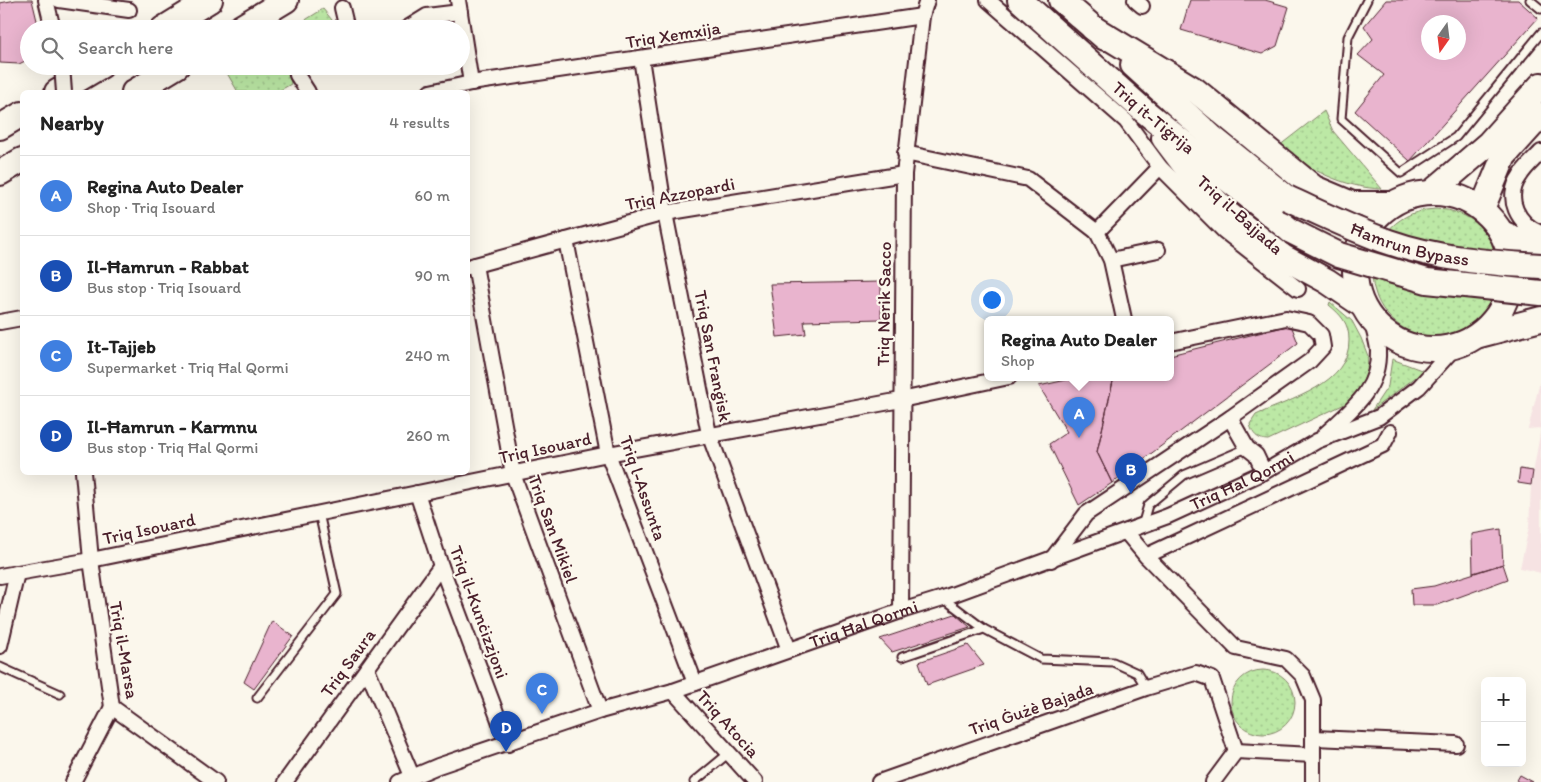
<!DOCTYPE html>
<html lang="en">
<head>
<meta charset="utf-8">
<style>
  :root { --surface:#fff; --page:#f6f6f6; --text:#222; --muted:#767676; --line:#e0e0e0; --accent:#4a1f2b }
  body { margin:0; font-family:Itim,sans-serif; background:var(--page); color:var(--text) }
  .controls { position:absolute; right:15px; bottom:15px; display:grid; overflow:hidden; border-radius:8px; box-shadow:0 5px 20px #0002 }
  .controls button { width:45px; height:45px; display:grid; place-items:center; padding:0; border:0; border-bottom:1px solid var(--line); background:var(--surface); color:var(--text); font:25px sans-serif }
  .compass { position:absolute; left:1421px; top:15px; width:45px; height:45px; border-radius:50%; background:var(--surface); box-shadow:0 5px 20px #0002; rotate:194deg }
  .you { position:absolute; left:991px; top:299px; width:18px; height:18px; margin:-12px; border:4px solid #fff; border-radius:50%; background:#1a73e8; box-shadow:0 0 0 8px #1a73e833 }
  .badge { display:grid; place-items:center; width:32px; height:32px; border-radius:50%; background:var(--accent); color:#fff; font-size:16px; font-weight:700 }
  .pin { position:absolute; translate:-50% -41px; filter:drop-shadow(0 1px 2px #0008) }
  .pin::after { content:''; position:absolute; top:26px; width:18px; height:15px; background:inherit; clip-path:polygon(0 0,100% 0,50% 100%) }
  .popup { position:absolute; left:984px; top:316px; width:190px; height:65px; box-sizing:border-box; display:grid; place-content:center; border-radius:8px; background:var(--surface); filter:drop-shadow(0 1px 4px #0005); font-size:16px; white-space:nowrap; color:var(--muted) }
  .popup b { font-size:19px; color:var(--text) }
  .popup::after { content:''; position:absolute; left:50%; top:100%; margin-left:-10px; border:10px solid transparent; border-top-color:var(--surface) }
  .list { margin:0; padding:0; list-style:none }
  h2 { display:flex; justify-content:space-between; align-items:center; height:65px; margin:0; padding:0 20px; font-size:21px }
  h2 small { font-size:16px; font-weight:400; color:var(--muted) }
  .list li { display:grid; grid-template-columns:32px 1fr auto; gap:15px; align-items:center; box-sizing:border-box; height:80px; padding:0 20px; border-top:1px solid var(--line) }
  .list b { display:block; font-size:19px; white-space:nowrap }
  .list p { margin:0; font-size:16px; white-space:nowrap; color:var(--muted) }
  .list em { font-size:16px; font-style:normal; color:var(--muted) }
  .icon { flex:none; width:28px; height:28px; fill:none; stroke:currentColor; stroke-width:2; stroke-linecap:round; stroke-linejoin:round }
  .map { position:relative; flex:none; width:1541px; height:782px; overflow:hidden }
  .search { position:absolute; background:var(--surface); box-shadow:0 5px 20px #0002; left:20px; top:20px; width:450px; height:55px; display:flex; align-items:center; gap:12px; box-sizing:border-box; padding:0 18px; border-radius:28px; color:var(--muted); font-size:19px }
  .panel { position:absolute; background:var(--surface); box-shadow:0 5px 20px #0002; left:20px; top:90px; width:450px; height:385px; border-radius:8px }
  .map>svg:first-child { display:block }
  .built { fill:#f6e3e3 }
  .grass { fill:url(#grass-dots); stroke:#838468 }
  .building { fill:#e9b4ce; stroke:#4a1f2b; fill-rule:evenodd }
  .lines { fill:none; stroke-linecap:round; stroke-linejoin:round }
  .service-casing { stroke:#4a1f2b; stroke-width:11 }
  .minor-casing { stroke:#4a1f2b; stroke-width:18 }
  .trunk-casing { stroke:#4a1f2b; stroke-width:28 }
  .service { stroke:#fbf7ec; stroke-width:7 }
  .minor { stroke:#fbf7ec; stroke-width:14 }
  .trunk { stroke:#fbf7ec; stroke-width:24 }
  .minor-bridge-casing { stroke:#4a1f2b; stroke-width:18; stroke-linecap:butt }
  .trunk-bridge-casing { stroke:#4a1f2b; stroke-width:28; stroke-linecap:butt }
  .minor-bridge { stroke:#fbf7ec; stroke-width:14 }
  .trunk-bridge { stroke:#fbf7ec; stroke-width:24 }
  .labels { text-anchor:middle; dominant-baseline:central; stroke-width:4.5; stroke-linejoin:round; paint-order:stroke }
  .street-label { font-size:18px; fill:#4a1f2b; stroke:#fbf7ec }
</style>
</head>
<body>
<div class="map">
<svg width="1541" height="782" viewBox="0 0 1541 782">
  <defs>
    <pattern id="grass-dots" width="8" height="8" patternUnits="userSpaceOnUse" patternTransform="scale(1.25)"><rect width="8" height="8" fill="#bce8a5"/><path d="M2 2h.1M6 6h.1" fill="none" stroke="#a3c78e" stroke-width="1.8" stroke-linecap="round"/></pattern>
  </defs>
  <rect width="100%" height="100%" fill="#fbf7ec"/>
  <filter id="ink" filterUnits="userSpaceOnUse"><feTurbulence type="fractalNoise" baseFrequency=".02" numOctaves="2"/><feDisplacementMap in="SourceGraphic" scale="10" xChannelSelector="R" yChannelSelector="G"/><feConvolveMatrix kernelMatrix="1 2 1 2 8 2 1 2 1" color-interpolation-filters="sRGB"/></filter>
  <g filter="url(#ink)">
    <path class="built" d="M1541 378V573L1520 568 1529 527 1531 485 1541 428 1528 429Z"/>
    <path class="grass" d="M323 9 332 20 329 28 291 29Z
      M228 66H288L291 84 277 92H238L224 68Z
      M1324 111 1333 131 1382 189C1345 188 1307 169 1279 146Z
      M1372 273a64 64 0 1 1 128 0a64 64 0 1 1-128 0Z
      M1330 302 1352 321 1361 338 1368 356 1367 373 1360 387 1345 404 1268 440C1258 440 1252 434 1250 424L1256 415C1290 399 1350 384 1349 340 1349 323 1341 315 1329 305Z
      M1392 359 1424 371 1372 410 1388 386Z
      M1231 702a32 32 0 1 1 64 0a32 32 0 1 1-64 0Z"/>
    <path class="building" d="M16 0H32L39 29H29V59L19 64 0 63V3Z
      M1190 0H1265L1289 7 1277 46 1262 54 1181 30Z
      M1386 0H1518L1538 18 1410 161 1355 111 1384 75 1358 55 1373 39 1364 26ZM1428 22H1458V52H1428Z
      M881 282V319L804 321 806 334 777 337 770 284Z
      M1291 325 1298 343 1112 483 1097 452 1114 377H1170V355Z
      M1080 377H1114L1097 452 1112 483 1079 505 1049 444 1067 432 1039 386Z
      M1520 469 1533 471 1531 485 1518 483Z
      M1501 529 1503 564 1473 573 1472 534Z
      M1503 564 1508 579 1437 605H1412L1411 589 1434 586Z
      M955 614 970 627 892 652 880 639Z
      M272 621 293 636 254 689 244 682Z
      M968 645 984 665 927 685 919 662Z
      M1520 775 1533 782H1516Z"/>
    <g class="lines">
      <defs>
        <path id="service" d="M1367 0 1348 37 1341 119 1401 173 1456 137 1541 33
          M1530 0 1541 9
          M1142 526 1148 505 1184 475 1247 448
          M943 598 984 629 1041 659 1113 662 1137 673 1146 688
          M902 657 984 629
          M0 667 60 694
          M257 698 337 594 319 513
          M694 782 729 753"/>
        <g id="minor">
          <path d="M46 0 53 29"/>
          <path d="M59 0 129 10"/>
          <path d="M458 0 471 83"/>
          <path d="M988 0 1126 121 1160 167 1224 231 1298 289"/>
          <path d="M1135 0 1142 6"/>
          <path d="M342 8 347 29"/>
          <path d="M406 29 427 16 460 12"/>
          <path d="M641 58 665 213 709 434 789 650"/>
          <path d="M296 66 297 75 308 92"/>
          <path d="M430 92 471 83 922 16"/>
          <path d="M1541 152C1534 160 1525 167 1520 176 1504 198 1518 225 1541 233"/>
          <path d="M905 153 1028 179 1097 232 1160 167"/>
          <path d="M1097 232 1111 260 1124 319"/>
          <path d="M566 240 608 454 695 683"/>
          <path d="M1111 260 1158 250"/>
          <path d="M475 265 513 474 600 711"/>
          <path d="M468 267 665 213 904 174"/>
          <path d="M0 322 22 318"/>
          <path d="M1230 418 1247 448 1256 455 1264 472"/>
          <path d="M1324 435C1350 411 1380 390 1378 350 1377 340 1373 329 1371 319"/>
          <path d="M83 472 91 560 112 707 216 782"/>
          <path d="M417 493 441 566 508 744"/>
          <path d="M1126 532 1146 556 1236 648 1286 659 1303 676 1313 700V755L1236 751"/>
          <path d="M1146 556 1383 445 1390 432"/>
          <path d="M1051 560 1086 514 1230 418 1310 361 1323 347 1321 335 1309 323 1286 318 1170 342"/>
          <path d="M0 576 91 560 608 454 901 400 1009 377"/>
          <path d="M901 611 904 174 922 16 927 0"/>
          <path d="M0 646 17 573"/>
          <path d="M367 669 412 776"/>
          <path d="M673 691 755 782"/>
          <path d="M1314 738 1456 744"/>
          <path d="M73 782 112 707"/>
          <path d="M285 782 441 566"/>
          <path id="s1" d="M400 782 438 766 600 711 673 691 901 611 943 598 1168 516 1264 472 1317 441 1379 417 1419 387 1456 346"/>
          <path d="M879 782 1146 688 1196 673 1212 679 1236 751"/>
          <path d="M1213 782 1236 751"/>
          <path d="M1313 782V755"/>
        </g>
        <g id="trunk">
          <path id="s2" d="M1020 0 1143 110 1291 231"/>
          <path d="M1061 0 1105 38"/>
          <path d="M1093 28 1195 90 1314 188 1352 204H1390"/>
          <path d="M163 29 210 0"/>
          <path d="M238 29 286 0"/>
          <path d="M1133 65 1213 138 1287 198"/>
          <path d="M57 92 101 66"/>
          <path d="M134 92 177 66"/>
          <path d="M0 127 22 114"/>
          <path d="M1164 138 1195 179 1228 214 1283 257 1327 281 1361 304"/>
          <path d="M0 173 22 160"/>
          <path d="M1432 192 1489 143 1541 85"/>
          <circle cx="1433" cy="271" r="78"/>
          <path d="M1482 209 1504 156 1541 115"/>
          <path d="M1502 233 1541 250"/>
          <path d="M1480 335 1541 319"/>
        </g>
      </defs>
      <use href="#service" class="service-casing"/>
      <use href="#minor" class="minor-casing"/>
      <use href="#trunk" class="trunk-casing"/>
      <use href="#service" class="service"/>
      <use href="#minor" class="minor"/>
      <use href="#trunk" class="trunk"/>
      <defs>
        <path id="minor-bridge" d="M62 66 64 92"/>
        <g id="trunk-bridge">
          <path id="s3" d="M1287 198C1320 213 1354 230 1389 242 1437 259 1491 263 1541 266"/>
          <path d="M1291 231 1339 255 1427 281 1541 293"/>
        </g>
      </defs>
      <use href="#minor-bridge" class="minor-bridge-casing"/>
      <use href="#trunk-bridge" class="trunk-bridge-casing"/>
      <use href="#minor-bridge" class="minor-bridge"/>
      <use href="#trunk-bridge" class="trunk-bridge"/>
    </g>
  </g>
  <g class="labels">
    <g class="street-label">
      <text transform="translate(673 35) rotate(-9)">Triq Xemxija</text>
      <text stroke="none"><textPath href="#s2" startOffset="178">Triq it-Tiġrija</textPath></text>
      <text transform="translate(680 194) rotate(-11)">Triq Azzopardi</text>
      <text transform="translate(1240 215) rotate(42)">Triq il-Bajjada</text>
      <text stroke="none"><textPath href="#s3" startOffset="132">Ħamrun Bypass</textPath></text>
      <text transform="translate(884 304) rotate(-89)">Triq Nerik Sacco</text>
      <text transform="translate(713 356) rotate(79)">Triq San Franġisk</text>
      <text transform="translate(545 448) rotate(-12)">Triq Isouard</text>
      <text stroke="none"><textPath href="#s1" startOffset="895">Triq Ħal Qormi</textPath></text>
      <text transform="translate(643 488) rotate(71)">Triq l-Assunta</text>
      <text transform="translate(149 529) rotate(-12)">Triq Isouard</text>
      <text transform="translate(553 529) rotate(70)">Triq San Mikiel</text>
      <text transform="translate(479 612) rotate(70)">Triq il-Kunċizzjoni</text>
      <text stroke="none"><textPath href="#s1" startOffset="490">Triq Ħal Qormi</textPath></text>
      <text transform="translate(124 650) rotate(80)">Triq il-Marsa</text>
      <text transform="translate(348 663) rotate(-54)">Triq Saura</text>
      <text transform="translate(1031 709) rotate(-19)">Triq Ġużè Bajada</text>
      <text transform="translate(728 724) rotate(48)">Triq Atocia</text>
    </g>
  </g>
</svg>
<div class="controls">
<button>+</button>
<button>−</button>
</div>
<svg class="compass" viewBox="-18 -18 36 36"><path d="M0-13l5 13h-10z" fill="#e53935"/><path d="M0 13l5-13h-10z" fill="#767676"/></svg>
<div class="you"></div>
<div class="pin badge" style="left:1079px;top:438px;background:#3f7fe0">A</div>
<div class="popup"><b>Regina Auto Dealer</b>Shop</div>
<div class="pin badge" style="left:1131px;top:494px;background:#1a4fb4">B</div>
<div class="pin badge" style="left:542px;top:714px;background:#3f7fe0">C</div>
<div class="pin badge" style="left:506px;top:752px;background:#1a4fb4">D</div>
<div class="search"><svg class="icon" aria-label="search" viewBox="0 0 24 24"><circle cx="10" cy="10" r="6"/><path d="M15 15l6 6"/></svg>Search here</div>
<section class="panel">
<h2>Nearby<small>4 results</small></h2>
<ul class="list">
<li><span class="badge" style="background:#3f7fe0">A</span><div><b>Regina Auto Dealer</b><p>Shop · Triq Isouard</p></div><em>60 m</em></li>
<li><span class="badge" style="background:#1a4fb4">B</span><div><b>Il-Ħamrun - Rabbat</b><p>Bus stop · Triq Isouard</p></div><em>90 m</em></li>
<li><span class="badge" style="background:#3f7fe0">C</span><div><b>It-Tajjeb</b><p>Supermarket · Triq Ħal Qormi</p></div><em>240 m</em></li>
<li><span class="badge" style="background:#1a4fb4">D</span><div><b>Il-Ħamrun - Karmnu</b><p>Bus stop · Triq Ħal Qormi</p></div><em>260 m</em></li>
</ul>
</section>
</div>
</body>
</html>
